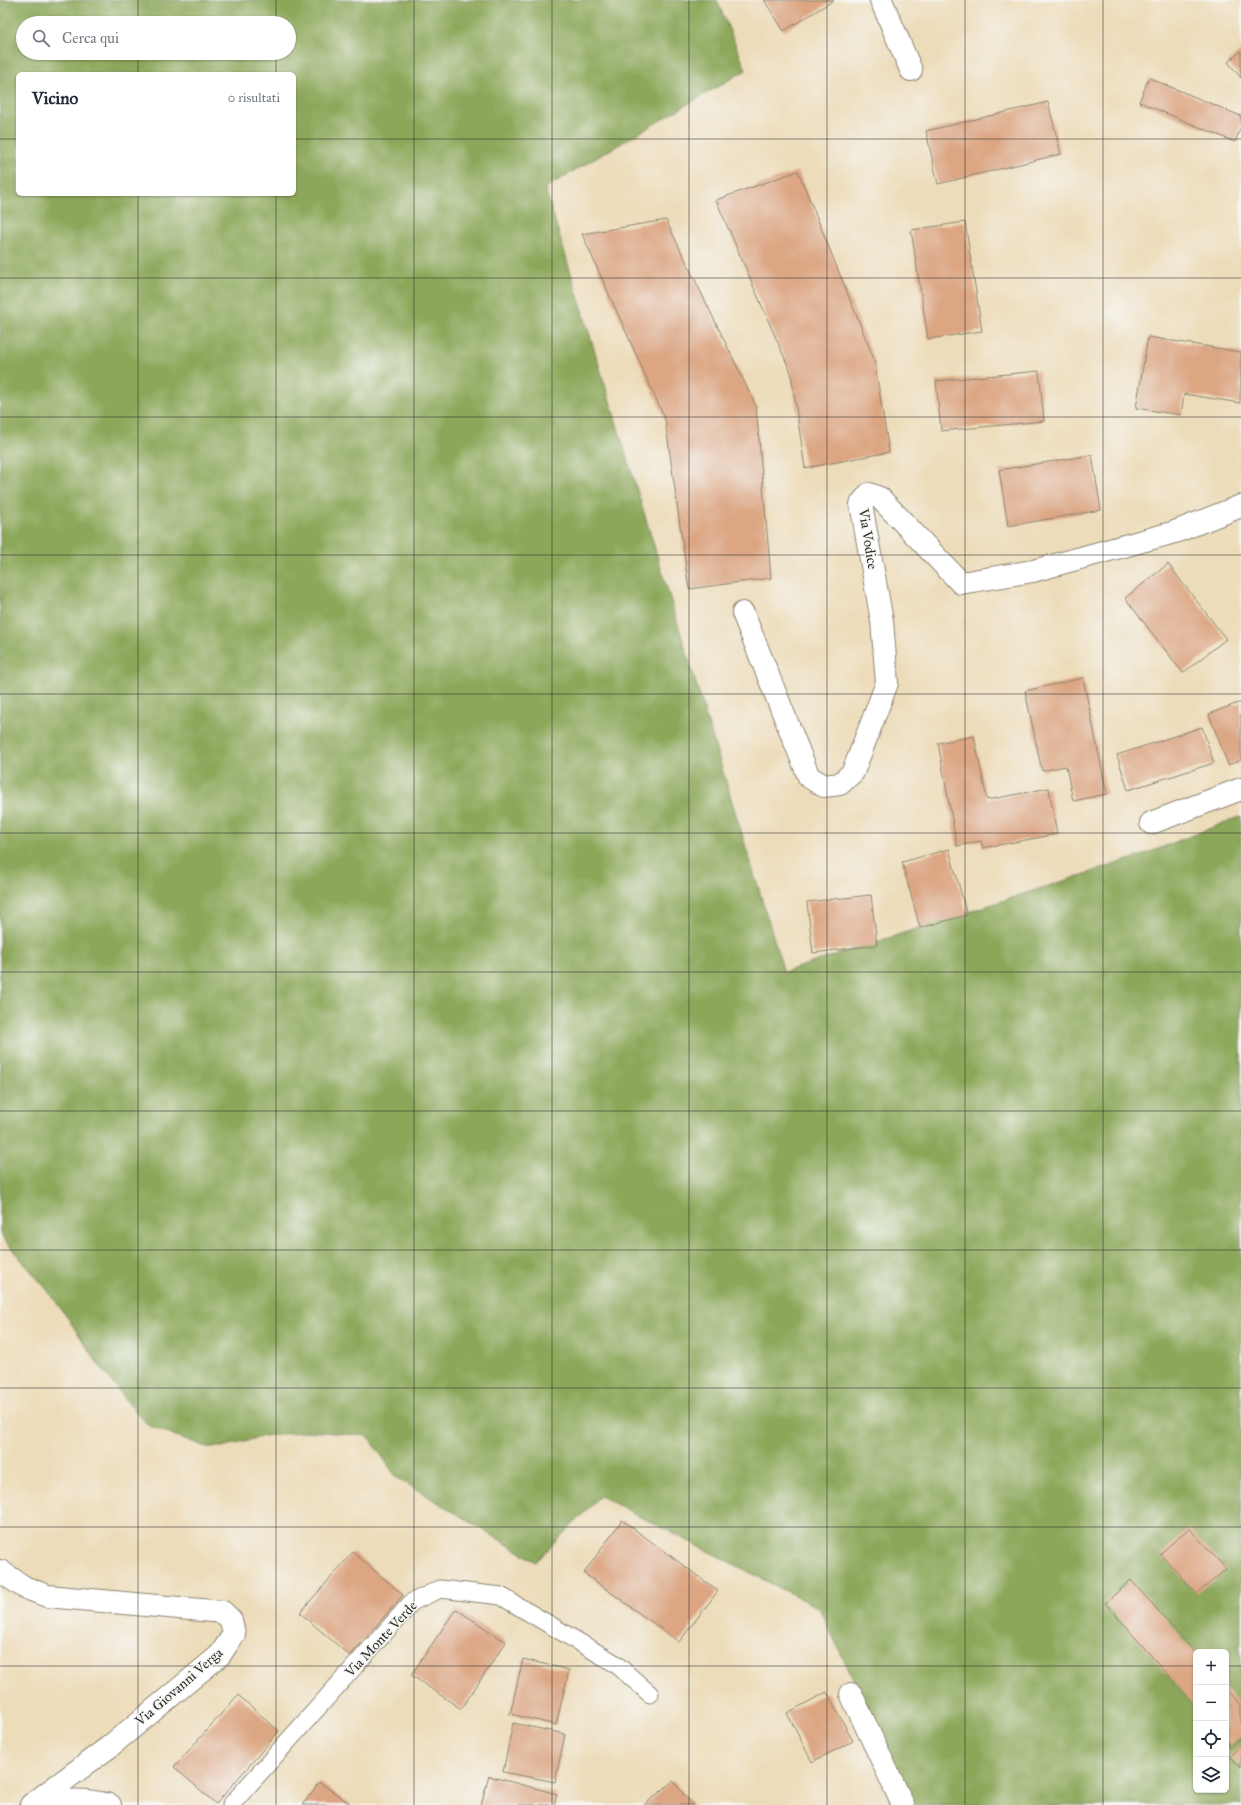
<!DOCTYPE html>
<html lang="it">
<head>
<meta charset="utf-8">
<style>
  :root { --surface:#fff; --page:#f6f6f7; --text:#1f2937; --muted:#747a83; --line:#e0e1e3 }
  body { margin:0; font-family:"IM FELL Great Primer",serif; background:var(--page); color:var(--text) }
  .controls { position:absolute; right:12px; bottom:12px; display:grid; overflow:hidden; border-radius:6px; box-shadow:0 1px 3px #0004 }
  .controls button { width:36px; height:36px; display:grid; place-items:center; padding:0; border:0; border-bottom:1px solid var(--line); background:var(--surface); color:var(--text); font:20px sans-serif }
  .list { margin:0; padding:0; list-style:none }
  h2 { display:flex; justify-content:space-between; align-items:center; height:52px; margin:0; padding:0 16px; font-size:17px }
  h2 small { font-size:13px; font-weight:400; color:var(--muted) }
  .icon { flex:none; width:22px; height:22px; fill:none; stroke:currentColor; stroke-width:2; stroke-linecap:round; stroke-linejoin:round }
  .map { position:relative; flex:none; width:1241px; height:1805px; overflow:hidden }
  .search { position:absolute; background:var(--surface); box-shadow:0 1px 3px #0004; left:16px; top:16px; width:280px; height:44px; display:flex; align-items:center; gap:10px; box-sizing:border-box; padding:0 14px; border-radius:22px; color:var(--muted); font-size:15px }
  .panel { position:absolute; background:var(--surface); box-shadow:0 1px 3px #0004; left:16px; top:72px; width:280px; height:124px; border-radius:6px }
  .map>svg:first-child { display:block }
  .forest { fill:#8ca75a; stroke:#5c6942; fill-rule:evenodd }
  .building { fill:#dca683 }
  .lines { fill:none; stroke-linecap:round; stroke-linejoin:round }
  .lane-casing { stroke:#8c8472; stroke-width:19 }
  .street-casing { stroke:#8c8472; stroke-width:24 }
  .lane { stroke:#fff; stroke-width:17 }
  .street { stroke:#fff; stroke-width:22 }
  .grid { fill:none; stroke:#2b2b2b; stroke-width:1; stroke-opacity:0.55 }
  .labels { text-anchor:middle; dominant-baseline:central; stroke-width:3; stroke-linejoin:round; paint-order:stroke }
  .street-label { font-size:14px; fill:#2b2b2b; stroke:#f6f6f2 }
</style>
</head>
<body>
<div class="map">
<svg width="1241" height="1805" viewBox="0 0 1241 1805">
  <rect width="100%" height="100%" fill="#f6f6f2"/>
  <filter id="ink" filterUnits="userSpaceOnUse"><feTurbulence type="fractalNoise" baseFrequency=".025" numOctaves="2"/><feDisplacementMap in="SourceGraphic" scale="8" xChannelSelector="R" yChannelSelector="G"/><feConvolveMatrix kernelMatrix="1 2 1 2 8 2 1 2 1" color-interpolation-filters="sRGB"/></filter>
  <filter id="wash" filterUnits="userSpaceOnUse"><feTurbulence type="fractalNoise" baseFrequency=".012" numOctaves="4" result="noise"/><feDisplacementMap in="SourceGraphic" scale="16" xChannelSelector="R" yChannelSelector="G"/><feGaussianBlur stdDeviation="0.9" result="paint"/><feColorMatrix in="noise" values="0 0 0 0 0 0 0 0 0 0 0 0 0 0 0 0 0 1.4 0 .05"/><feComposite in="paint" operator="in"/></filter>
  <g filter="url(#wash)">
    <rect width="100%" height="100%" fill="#eddcb9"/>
    <path class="forest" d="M0 0H717L746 70 545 188 784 972 1140 856 1241 816V1805H914L819 1608 600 1496 536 1562 396 1477 368 1436 310 1431 264 1436 222 1447H206L149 1426 129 1404 96 1361 69 1320 48 1291 0 1235ZM23 23H289V53H23ZM18 74H294V194H18ZM1196 1652H1226V1790H1196Z"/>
    <g id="blocks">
      <path class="building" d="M764 0H834L784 31Z
        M1241 51V78L1228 62Z
        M1149 78 1241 116V127L1235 142 1139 102Z
        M1048 102 1061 154 938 184 926 131Z
        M798 171 874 359 889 452 805 468 791 373 716 200Z
        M666 220 756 406 771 578 689 589 665 419 582 234Z
        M965 222 982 331 928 339 911 230Z
        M1148 337 1241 352 1240 403 1184 394 1181 415 1136 408Z
        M1039 371 1044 421 941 431 936 381Z
        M1092 455 1101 510 1008 526 999 470Z
        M1168 564 1226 639 1183 673 1125 598Z
        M1083 678 1107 794 1073 801 1066 766 1042 771 1025 691Z
        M1241 702V760L1228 765 1209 714Z
        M1202 727 1214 763 1128 790 1117 755Z
        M974 736 987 800 1049 788 1057 834 983 848 981 841 957 846 938 743Z
        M949 849 967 915 920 928 902 862Z
        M871 895 877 945 813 953 807 902Z
        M622 1520 718 1591 679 1642 584 1573Z
        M1189 1528 1226 1569 1197 1594 1160 1554Z
        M353 1552 403 1595 350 1656 300 1613Z
        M1131 1580 1196 1654V1707L1105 1603Z
        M456 1609 506 1642 461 1709 411 1675Z
        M523 1659 569 1670 556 1725 510 1714Z
        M1226 1688 1241 1705V1736L1230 1746 1226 1741Z
        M827 1692 853 1741 812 1762 787 1713Z
        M238 1695 279 1731 216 1804 174 1767Z
        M513 1723 565 1734 555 1782 503 1772Z
        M1241 1744V1768L1229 1756Z
        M489 1776 557 1794 554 1805H481Z
        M673 1781 693 1805H644Z
        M319 1782 352 1805H303Z"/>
    </g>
  </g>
  <g filter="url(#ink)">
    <use href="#blocks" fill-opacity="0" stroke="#8c8472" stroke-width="1"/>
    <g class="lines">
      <defs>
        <path id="lane" d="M231 1805 412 1602 440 1589 501 1596 616 1664 650 1694"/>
        <path id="street" d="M881 0 911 70
          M743 613 809 777 824 786 840 784 853 772 887 683 882 621 861 504 869 494 880 498 961 583 1033 571 1175 532 1241 506
          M1151 823 1241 789
          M0 1571 24 1587 47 1596 223 1612 231 1620 234 1634 220 1655 109 1747 31 1805
          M851 1694 903 1805
          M35 1805C64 1800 81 1798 110 1805"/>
      </defs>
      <use href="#lane" class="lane-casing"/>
      <use href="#street" class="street-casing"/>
      <use href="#lane" class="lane"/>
      <use href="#street" class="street"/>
    </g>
  </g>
  <path class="grid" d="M138 0V23M276 0V23M414 0V1805M552 0V1805M689 0V1805M827 0V1805M965 0V1805M1103 0V1805M138 53V74M276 53V74M0 139H18M294 139H1241M138 194V1805M276 194V1805M0 278H1241M0 417H1241M0 555H1241M0 694H1241M0 833H1241M0 972H1241M0 1111H1241M0 1250H1241M0 1388H1241M0 1527H1241M0 1666H1196M1226 1666H1241"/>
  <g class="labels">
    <g class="street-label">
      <text transform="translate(868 539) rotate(81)">Via Vodice</text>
      <text transform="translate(381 1639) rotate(-47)">Via Monte Verde</text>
      <text transform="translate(179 1687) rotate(-41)">Via Giovanni Verga</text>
    </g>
  </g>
</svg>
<div class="controls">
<button>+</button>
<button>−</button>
<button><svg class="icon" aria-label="locate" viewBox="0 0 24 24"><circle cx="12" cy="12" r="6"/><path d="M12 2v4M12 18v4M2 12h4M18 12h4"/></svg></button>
<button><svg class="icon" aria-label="layers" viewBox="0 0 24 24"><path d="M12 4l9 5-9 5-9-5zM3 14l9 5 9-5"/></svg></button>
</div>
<div class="search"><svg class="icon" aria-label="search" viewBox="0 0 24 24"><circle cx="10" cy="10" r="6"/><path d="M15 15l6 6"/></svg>Cerca qui</div>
<section class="panel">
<h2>Vicino<small>0 risultati</small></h2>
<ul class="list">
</ul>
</section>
</div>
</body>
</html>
